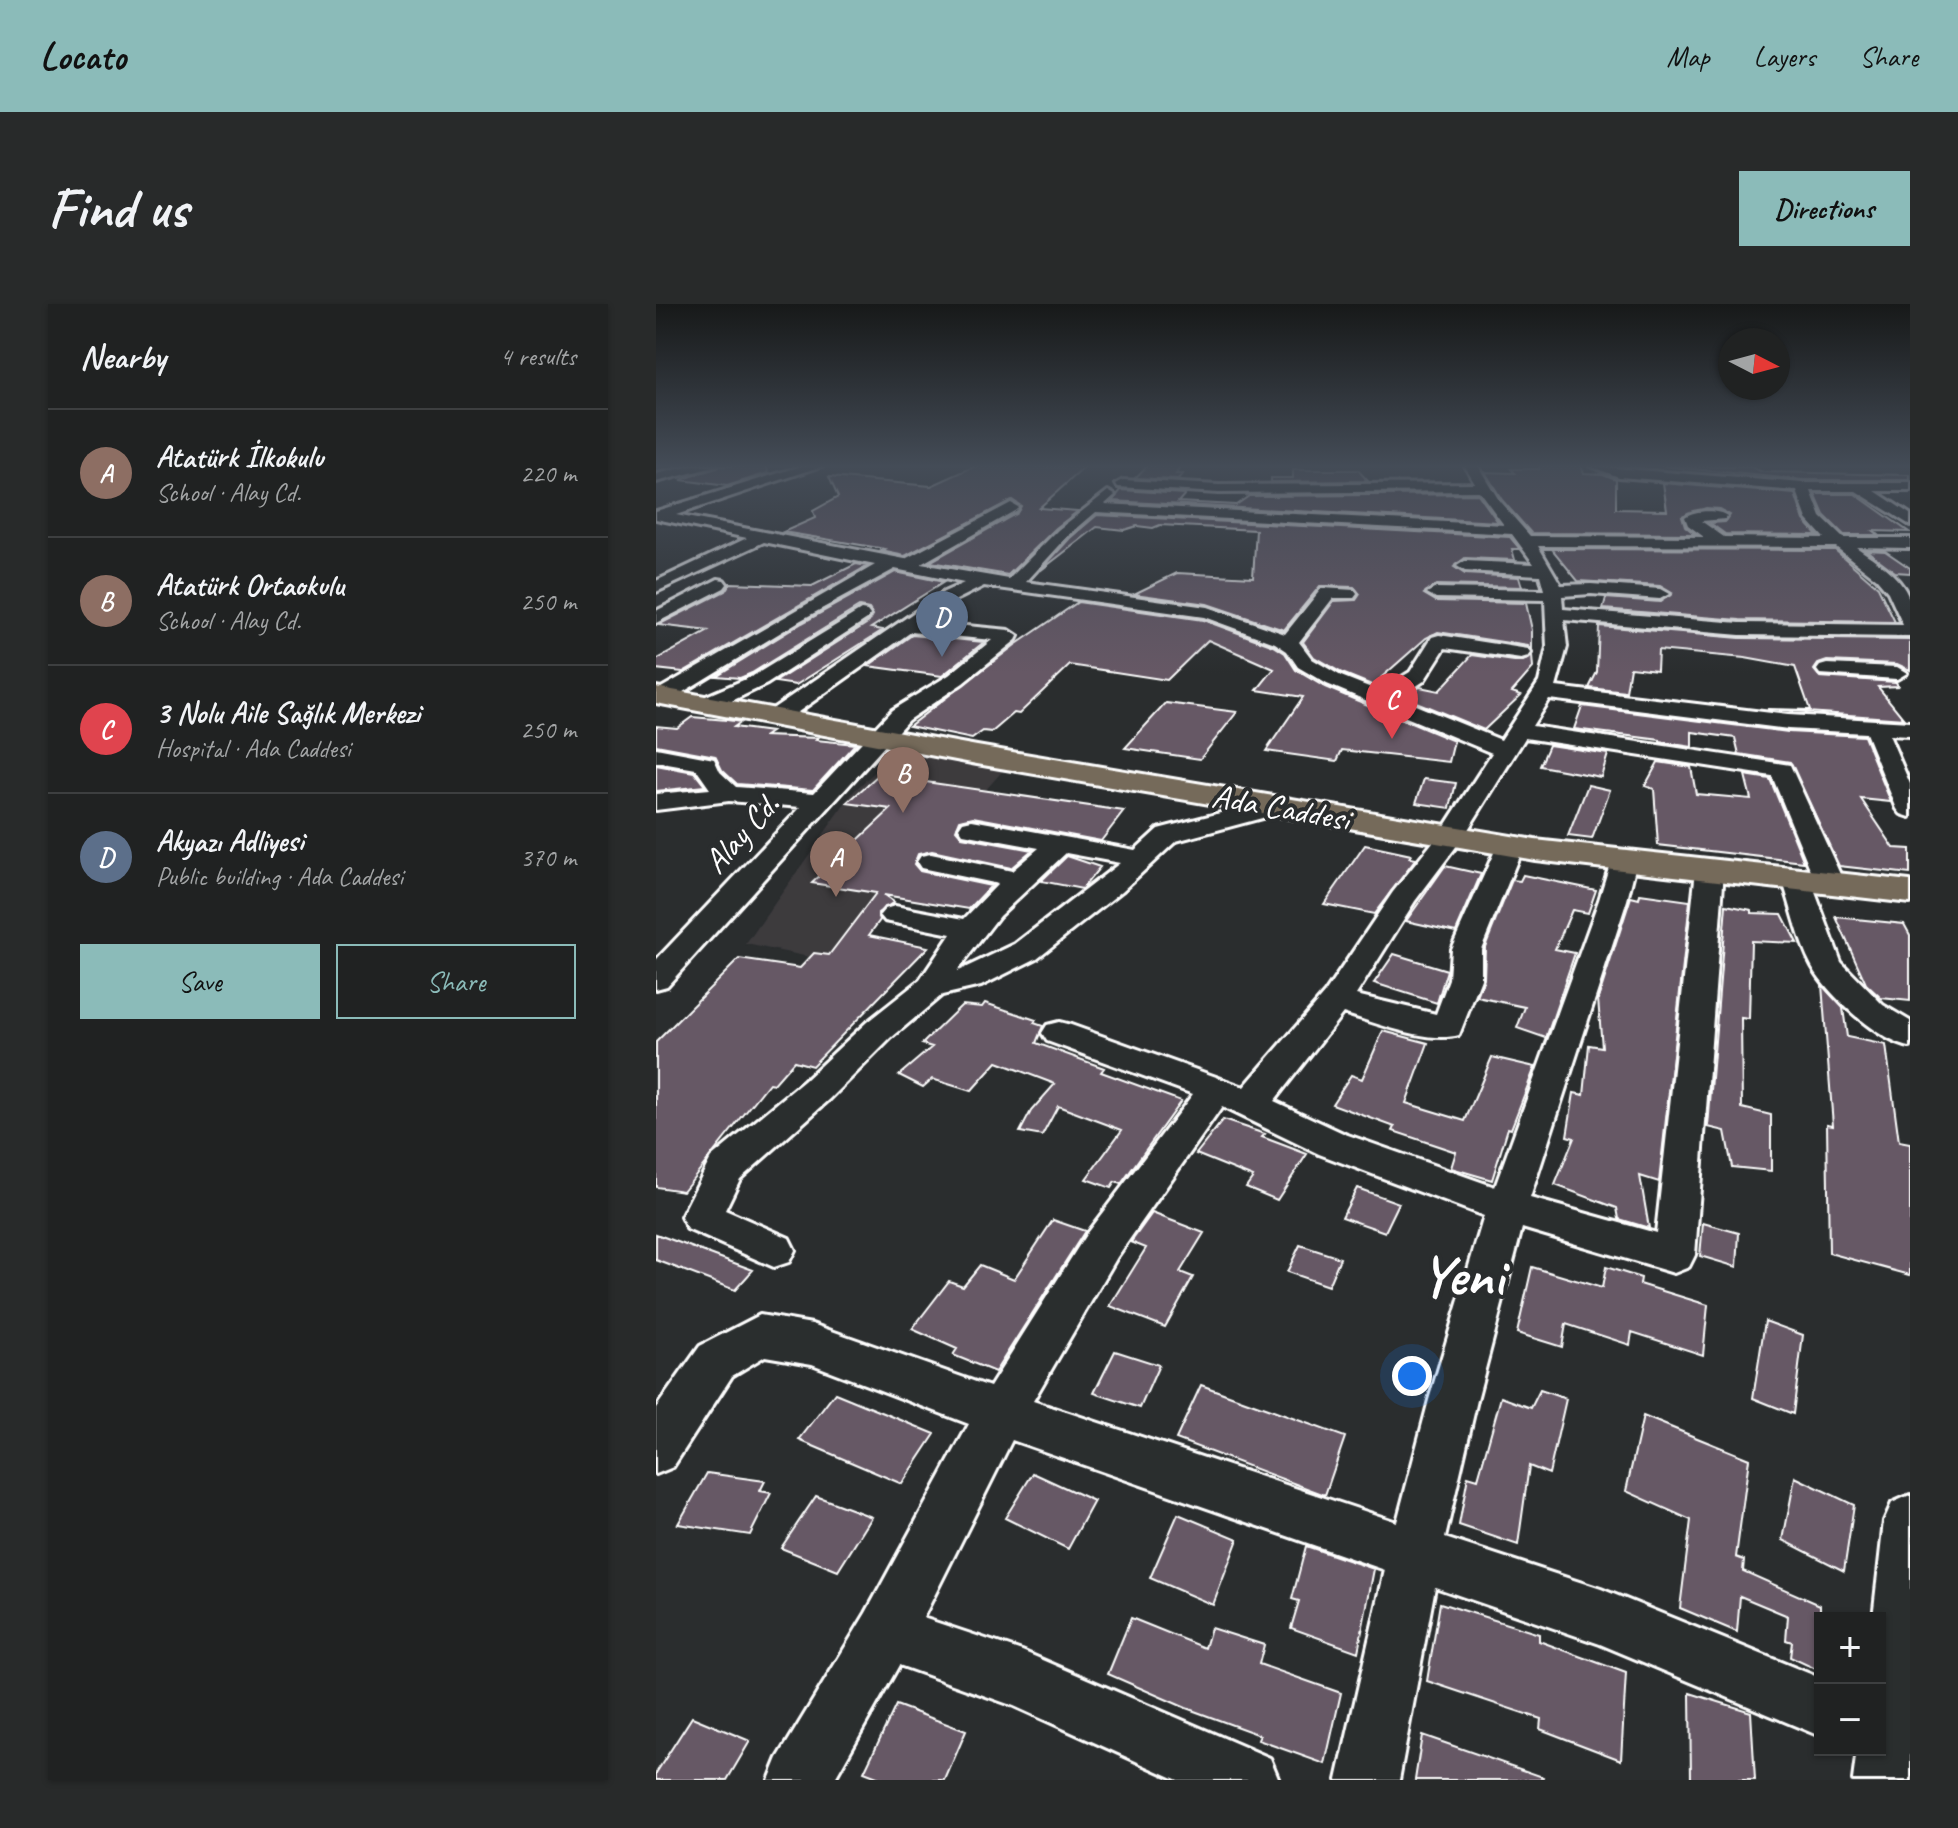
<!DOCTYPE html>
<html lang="en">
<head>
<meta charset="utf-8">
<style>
  :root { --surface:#202222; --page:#282a2a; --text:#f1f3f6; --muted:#a2a4a5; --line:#3d3f40; --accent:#8bbbb9 }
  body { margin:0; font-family:Caveat,sans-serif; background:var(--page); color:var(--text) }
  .controls { position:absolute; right:24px; bottom:24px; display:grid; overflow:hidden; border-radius:0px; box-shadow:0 2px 6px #0004 }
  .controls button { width:72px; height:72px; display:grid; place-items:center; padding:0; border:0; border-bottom:2px solid var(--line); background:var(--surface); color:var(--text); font:40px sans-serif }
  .compass { position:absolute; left:1062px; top:24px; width:72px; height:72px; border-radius:50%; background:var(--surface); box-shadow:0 2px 6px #0004; rotate:96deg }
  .you { position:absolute; left:756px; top:1072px; width:28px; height:28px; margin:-20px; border:6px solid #fff; border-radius:50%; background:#1a73e8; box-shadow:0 0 0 12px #1a73e833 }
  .badge { display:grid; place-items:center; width:52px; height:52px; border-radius:50%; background:var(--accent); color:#fff; font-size:26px; font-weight:700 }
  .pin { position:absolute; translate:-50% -66px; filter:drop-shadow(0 2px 4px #0008) }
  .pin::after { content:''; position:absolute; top:42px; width:28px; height:24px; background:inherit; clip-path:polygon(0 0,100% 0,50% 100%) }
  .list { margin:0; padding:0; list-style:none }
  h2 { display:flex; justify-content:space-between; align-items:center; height:104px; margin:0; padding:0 32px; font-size:34px }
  h2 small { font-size:26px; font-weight:400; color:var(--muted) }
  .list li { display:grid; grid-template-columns:52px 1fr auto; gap:24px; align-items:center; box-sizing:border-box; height:128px; padding:0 32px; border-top:2px solid var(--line) }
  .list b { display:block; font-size:30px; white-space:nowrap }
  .list p { margin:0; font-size:26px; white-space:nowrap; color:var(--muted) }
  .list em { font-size:26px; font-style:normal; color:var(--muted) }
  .actions { display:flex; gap:16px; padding:24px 32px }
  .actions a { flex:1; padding:18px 0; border:2px solid var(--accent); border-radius:0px; text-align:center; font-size:28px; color:var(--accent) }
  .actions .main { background:var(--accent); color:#111 }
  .map { position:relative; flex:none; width:1254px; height:1476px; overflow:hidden; border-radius:0px }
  header { display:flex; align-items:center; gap:48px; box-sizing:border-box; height:112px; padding:0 40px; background:var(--accent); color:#111 }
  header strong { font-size:38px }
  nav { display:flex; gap:44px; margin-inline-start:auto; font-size:28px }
  .intro { display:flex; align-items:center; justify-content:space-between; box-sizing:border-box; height:192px; padding:0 48px }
  h1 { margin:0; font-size:56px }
  .button { padding:20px 36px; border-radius:0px; background:var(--accent); color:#111; font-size:28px; font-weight:700 }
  main { display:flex; gap:48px; padding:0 48px }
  aside { flex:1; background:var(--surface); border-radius:0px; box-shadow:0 2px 6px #0004 }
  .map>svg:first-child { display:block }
  .built { fill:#3c3a3e }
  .building { fill:#665865; stroke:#fff; stroke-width:2 }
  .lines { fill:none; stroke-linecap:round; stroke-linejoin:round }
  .minor-casing { stroke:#fff; stroke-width:6 }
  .major-casing { stroke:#fff; stroke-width:6 }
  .minor { fill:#2a2d2e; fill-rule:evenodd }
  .major { fill:#746a5a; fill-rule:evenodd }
  .labels { text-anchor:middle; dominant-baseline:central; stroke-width:8; stroke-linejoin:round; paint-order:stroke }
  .far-street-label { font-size:34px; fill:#fff; stroke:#2a2d2e }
  .near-district-label { font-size:58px; font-weight:bold; fill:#fff; stroke:#2a2d2e }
</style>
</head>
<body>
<header>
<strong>Locato</strong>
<nav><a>Map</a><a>Layers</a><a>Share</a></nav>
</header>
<div class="intro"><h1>Find us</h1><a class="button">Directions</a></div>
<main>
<aside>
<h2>Nearby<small>4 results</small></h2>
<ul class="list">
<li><span class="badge" style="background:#8d6e63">A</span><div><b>Atatürk İlkokulu</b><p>School · Alay Cd.</p></div><em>220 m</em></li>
<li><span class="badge" style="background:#8d6e63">B</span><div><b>Atatürk Ortaokulu</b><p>School · Alay Cd.</p></div><em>250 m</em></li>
<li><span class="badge" style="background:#e0444e">C</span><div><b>3 Nolu Aile Sağlık Merkezi</b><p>Hospital · Ada Caddesi</p></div><em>250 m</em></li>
<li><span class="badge" style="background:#5c6f8a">D</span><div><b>Akyazı Adliyesi</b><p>Public building · Ada Caddesi</p></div><em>370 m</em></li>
</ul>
<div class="actions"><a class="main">Save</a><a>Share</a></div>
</aside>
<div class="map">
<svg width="1254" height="1476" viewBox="0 0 1254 1476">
  <rect width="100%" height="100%" fill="#2a2d2e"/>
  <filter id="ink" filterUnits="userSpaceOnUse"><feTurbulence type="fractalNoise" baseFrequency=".0125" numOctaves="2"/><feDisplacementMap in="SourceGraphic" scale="16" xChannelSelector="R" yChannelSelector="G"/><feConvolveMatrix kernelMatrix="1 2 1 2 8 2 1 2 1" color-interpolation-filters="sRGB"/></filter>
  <g filter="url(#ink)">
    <path class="built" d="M248 446 350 463 178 658 90 640 198 487 237 451Z"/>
    <path class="building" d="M64 162H111L112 169 71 182 25 176Z
      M430 162 383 204 422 207 400 224 352 271 274 258 361 209 365 202 356 196 249 252 225 247 229 245 127 228 159 214 157 207 182 193 173 173 275 182 317 163Z
      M491 162H525L520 170H527L522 176 479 174Z
      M882 162H925L928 169 947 170 960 175V205L1011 206 1007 179 1139 190 1148 216 1161 231 1069 230 1054 219 1069 218 1074 211 1063 205 1050 204 1026 212 1029 222 1039 230 875 229 846 196 829 168 859 169 855 165H883Z
      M1005 162 1095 163 1107 168 1254 171V176H1147Z
      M637 166H702L712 177 615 178V174H637Z
      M465 186 529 190 522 198 580 201 593 192 822 190 842 218 456 197Z
      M1159 190H1199L1253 228 1217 227 1222 231H1188L1168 211Z
      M441 211 854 233 864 245H856L859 256 809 254 798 263 809 270 863 273 866 283 780 281 768 290 780 297 870 299 876 326V346L872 342 782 328 770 334 726 373 736 375 723 384 686 369 658 353 647 338 678 297 700 296 704 290 698 283 664 282 628 326 551 300 478 290 521 269 597 273 600 226 504 221 497 224 481 222 468 226 441 223 384 267 414 234Z
      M887 245 1179 246 1222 283 1239 318 1084 316 947 305 950 294 1004 298 1016 289 1004 282 922 277 896 245Z
      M1210 246 1229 247 1254 264V269L1239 268Z
      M200 260 211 262 27 368 0 365V356L53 327 2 321 69 287 74 279 156 282Z
      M239 268 288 278 215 324 227 326 140 381 119 378 213 318 217 311 213 305 203 303 96 369 84 374 60 372 146 319Z
      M422 298 547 316 618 342 629 349 640 366 669 383 798 437 793 458 686 446 681 457 610 447 647 393 601 386 618 365 552 336 511 376 414 361 363 410 358 409 336 428 327 427 316 435 253 422 359 341Z
      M943 322 1084 334 1254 336V366L1241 360 1171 357 1162 360 1158 366 1164 373 1240 378 1242 382 1222 383 1248 415 1111 405 1154 406 1139 363 1089 354 1002 346 1001 366 974 363 970 388 933 384 941 368Z
      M256 331 328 338 286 372 212 362Z
      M816 351 865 358 876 352 877 364 856 388 865 391 828 426 748 393 764 383 783 387Z
      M510 399 581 408 544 455 469 444Z
      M926 402 1132 428 1208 432 1235 498 1205 495 1238 544 1254 545V570L1183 562 1134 458 1083 450 1079 434 1036 428V443L1004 438V436L918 425Z
      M36 413 71 416 85 418 78 423 115 428 109 432 162 434 160 436 199 440 157 486 81 480 66 466 59 452 0 441V422L21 424Z
      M893 441 952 450 945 473 884 462Z
      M1002 458 1035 463 1040 490 1095 495 1089 471 1114 475 1148 558 1002 541 998 485 989 482Z
      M0 461 38 468 49 482 0 487Z
      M222 471 468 507 445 537 317 513 304 516 300 526 306 533 376 546 355 564 276 547 262 550 258 560 264 567 335 582 313 605 228 591 238 598 222 609 224 616 213 631 272 643 156 762 138 757 118 780 113 779 27 887 0 883V738L83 655 144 664 158 649 173 651 220 589 156 579 235 505 191 499Z
      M768 475 800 479 794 504 760 499Z
      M932 481 954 486 936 535 912 532Z
      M709 541 755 551 753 554 760 555 718 610 668 600Z
      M411 552 444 563 426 585 385 577Z
      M789 562 825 570 800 628 750 617Z
      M867 571 940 586 932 609 916 606 899 645 919 649 890 734 861 724 869 703 821 693 828 675 829 643 856 576 864 577Z
      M984 590 1034 597 1003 878 984 872 993 924 963 915 961 904 899 881 918 834 911 832 918 789 928 791 933 741 946 743 942 695 975 593 983 595Z
      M1070 601 1096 606V609L1126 610 1141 639 1095 637 1093 715 1085 714 1086 804 1115 811V867L1076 863 1069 827 1052 823Z
      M1180 613 1248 620 1254 631V697L1225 694 1210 680Z
      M738 650 791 666 781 699 718 679Z
      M1166 681 1187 704 1191 733 1230 741 1243 838 1254 840V971L1173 949 1171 820 1177 821Z
      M329 699 380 716 378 719 387 722 380 739 448 764 445 768 525 797 465 880 459 878 455 884 430 875 466 826 402 802 386 832 364 828 375 807 399 780 341 758 315 787 276 775 267 783 243 771 276 743 266 740 306 701 326 703Z
      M727 727 772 739 750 799 809 817 836 753 879 763 855 825 852 824 836 876 795 864 800 848 737 827 739 823 676 800 695 771 706 775Z
      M567 816 609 830 606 833 651 850 621 896 590 883 597 873 540 850Z
      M701 884 743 899 729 928 686 913Z
      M496 909 548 929 524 968 537 973 509 1023 454 1002 490 944 475 938Z
      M397 916 429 927 339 1068 297 1051 301 1045 256 1025 293 977 307 982 324 961 358 975Z
      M1047 919 1083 929 1081 963 1044 952Z
      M0 930 97 966 79 986 0 956Z
      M644 941 684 954 672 982 631 968Z
      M876 963 946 984 950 963 985 974 984 980 1052 1001 1047 1051 976 1028 974 1041 910 1020 906 1043 861 1029Z
      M1109 1017 1147 1031 1137 1110 1097 1094Z
      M459 1047 503 1061 484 1104 438 1089Z
      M545 1081 689 1133 669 1191 520 1135Z
      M884 1086 910 1095 893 1170 873 1162 862 1241 803 1221 812 1172 822 1175 845 1093 875 1104Z
      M179 1089 279 1130 246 1180 143 1136Z
      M987 1112 1093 1155 1080 1253 1088 1256 1087 1267 1164 1301V1367L1134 1353 1136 1338 1130 1336 1132 1312 1084 1292 1081 1328 1024 1304 1035 1216 970 1187Z
      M51 1169 109 1177 104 1187 115 1189 94 1231 22 1220Z
      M377 1169 438 1197 412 1245 349 1214Z
      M1139 1173 1198 1201 1188 1267 1127 1236Z
      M160 1192 216 1213 182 1267 125 1244Z
      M522 1210 582 1235 557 1301 494 1274Z
      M650 1242 718 1265 702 1348 635 1324 643 1297 636 1295Z
      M784 1299 883 1330V1337L970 1369 965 1456 884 1425 885 1415 771 1377Z
      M475 1314 549 1344 555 1324 608 1341 603 1360 685 1389 669 1460 602 1436 604 1431 530 1404 452 1370Z
      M1034 1389 1095 1408 1099 1476H1035Z
      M240 1401 310 1427 289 1476H229L208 1468Z
      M36 1413 94 1437 71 1476H0V1469Z
      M766 1431 887 1473 886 1476H759Z"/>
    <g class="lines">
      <defs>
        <path id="minor" d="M36 162H61L0 178V170Z
          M146 162H166L20 211 249 255 355 199 362 203 360 206 265 260 353 275 402 226 452 187 459 191 449 200 848 221 823 187 563 189 462 183 460 180 467 176 563 181 819 179 809 162H822L844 198 874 232 1048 233 1032 221 1029 213C1038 206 1062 205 1071 212L1069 215 1045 217 1068 233 1168 234 1151 215 1141 187 963 173 934 162 1147 179H1254V187H1219L1254 210V221L1200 187H1155L1165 213 1187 234H1254V244L1200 243C1219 256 1250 275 1254 299 1254 310 1254 322 1254 333L1084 331 908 316 911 343 900 383 1132 411 1254 418V432L1233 431 1254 480V513L1245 510 1241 505 1210 429 1132 425 893 395 876 422 1134 461 1188 579 1184 585 1174 587 1164 585 1160 579 1116 472 869 434 808 532 759 597 700 691 780 710 793 675 795 645 841 542 845 536H863L867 542 825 645V675L803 731C772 740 718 718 687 709L618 797 689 830 839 883 943 596 957 550H977L981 556 971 596 874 894 1000 929 1040 566 1044 560 1054 558 1064 560 1068 566 1039 951 1033 963 1018 969 866 924 821 1096 789 1234 945 1285 1164 1374V1432L944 1340 779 1283 743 1476H681L729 1266 356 1136 267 1314 366 1347 614 1454 623 1476H522L358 1402 243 1361 178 1476H113L122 1454 210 1309 313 1120 156 1060 109 1052 76 1072 17 1163 0 1170V1104L44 1042 104 1011 156 1020 334 1083 431 929 537 790 391 737 386 729 391 721 403 718 415 721 588 783 669 689 737 588 785 528 836 449 671 380 642 363 631 347 619 339 548 313 328 282 300 296 268 318 353 326 362 332 360 336 307 379 252 416 11 682 0 685V656L145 503 73 497 0 506V490L54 485 40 465 0 458V444L58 455 64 468 80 483 158 489 236 406 293 371 336 336 255 328 128 418H112L109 413 112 408 288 288 308 279 239 265 145 316 14 396 0 397V387L219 261 108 238 0 288V277L91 234 0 215V207ZM440 208 856 230 878 260 809 257 801 262 809 267 884 271 888 286 780 284 771 289 780 294 889 296 891 343 883 378 845 436 742 394 768 377 789 344 865 355 872 353 875 349 872 345 783 331 776 333 754 368 723 387 685 372 656 355 643 338 677 294H698L701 290 698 286 666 284 629 330 551 303 370 278 412 232ZM882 242 1180 243 1221 275 1232 288 1247 321 1084 319 907 305 906 292 935 290 1004 295 1013 290 1004 285 935 280 905 281ZM566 803 663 850 828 912 773 1096 741 1218 377 1097 461 953Z
          M62 275 68 276 71 280 68 284 0 319V307Z
          M205 306 211 307 214 311 211 315 111 380 59 405 51 406 40 400 43 395 97 372Z
          M1171 360 1241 363 1251 369 1241 375 1164 370 1161 366 1164 362Z
          M623 494 632 497 636 502 632 507 520 537 466 587 381 654 325 682 286 691 235 734 174 795 84 875 69 906 133 934 139 946 133 958 118 963 31 925 25 913 55 854 148 777 211 718 264 676 295 630 229 617 224 611 229 605 239 602 308 615 342 580 265 564 261 558 265 552 275 550 356 567 383 544 307 530 303 524 307 518 316 516 479 546 502 525ZM410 549 464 559 359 640 300 668 343 612Z
          M1140 567 1150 569 1154 575 1185 658 1227 701 1254 717V743C1222 737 1172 691 1156 662 1142 636 1136 603 1126 575L1130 569Z
          M1254 1191V1476H1197L1201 1446H1224V1314H1217L1228 1217 1236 1199Z"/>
        <path id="major" d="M0 383 321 442 879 536 1254 577V599L879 556 321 460 0 399Z"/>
      </defs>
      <use href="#minor" class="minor-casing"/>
      <use href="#major" class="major-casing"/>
      <use href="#minor" class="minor"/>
      <use href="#major" class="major"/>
    </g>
  </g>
  <linearGradient id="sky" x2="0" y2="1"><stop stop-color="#171919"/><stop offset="0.44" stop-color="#444c57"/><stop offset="1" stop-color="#444c57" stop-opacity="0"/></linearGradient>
  <rect width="1254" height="369" fill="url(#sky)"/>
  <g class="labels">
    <g class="far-street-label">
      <text transform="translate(625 503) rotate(10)">Ada Caddesi</text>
      <text transform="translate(85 529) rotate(-48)">Alay Cd.</text>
    </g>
    <g class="near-district-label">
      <text x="806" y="971">Yeni</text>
    </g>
  </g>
</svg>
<div class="controls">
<button>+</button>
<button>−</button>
</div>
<svg class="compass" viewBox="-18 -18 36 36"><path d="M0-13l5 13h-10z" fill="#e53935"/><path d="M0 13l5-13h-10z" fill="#a2a4a5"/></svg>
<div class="you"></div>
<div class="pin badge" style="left:180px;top:593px;background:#8d6e63">A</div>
<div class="pin badge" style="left:247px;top:509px;background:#8d6e63">B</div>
<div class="pin badge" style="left:736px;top:435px;background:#e0444e">C</div>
<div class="pin badge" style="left:286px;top:353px;background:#5c6f8a">D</div>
</div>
</main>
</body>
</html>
